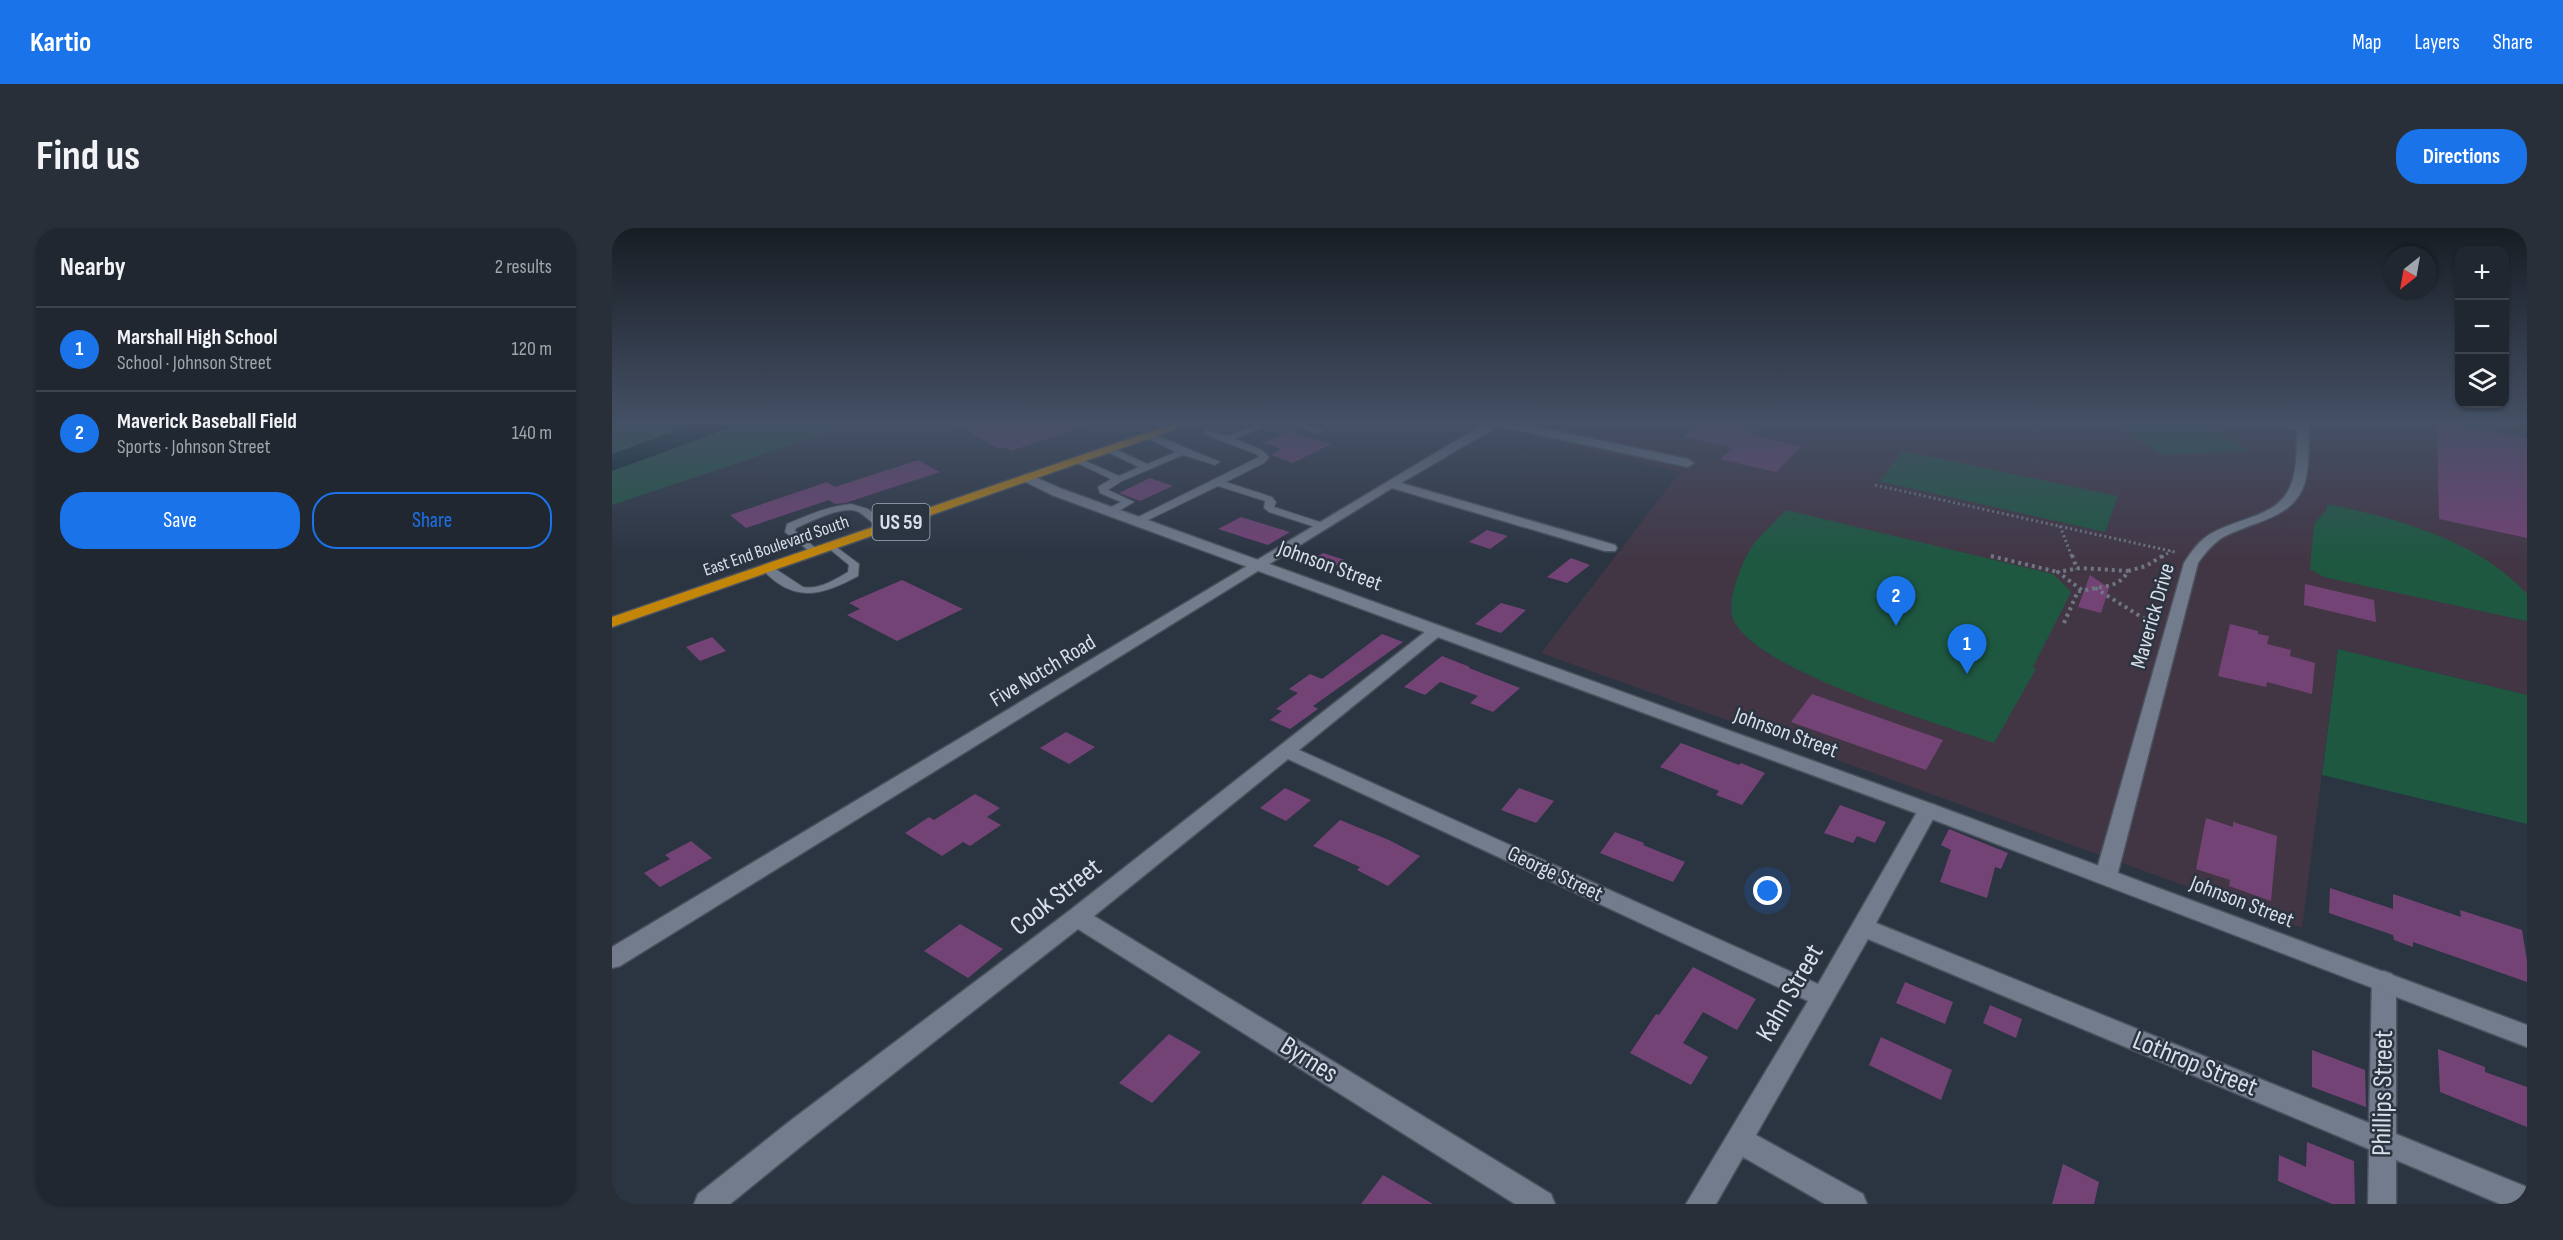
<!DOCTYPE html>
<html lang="en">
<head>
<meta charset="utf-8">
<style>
  :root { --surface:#202731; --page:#282f39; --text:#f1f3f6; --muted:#a2a5ab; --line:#3d444d; --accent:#1a73e8 }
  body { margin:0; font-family:"Sofia Sans Condensed",sans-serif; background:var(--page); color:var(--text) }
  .controls { position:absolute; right:18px; top:18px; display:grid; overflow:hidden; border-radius:12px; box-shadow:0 2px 4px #0004 }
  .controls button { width:54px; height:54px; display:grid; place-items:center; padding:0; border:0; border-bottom:2px solid var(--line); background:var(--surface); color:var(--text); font:30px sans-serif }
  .compass { position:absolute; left:1771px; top:18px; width:54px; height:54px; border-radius:50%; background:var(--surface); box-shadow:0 2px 4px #0004; rotate:211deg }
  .you { position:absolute; left:1156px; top:663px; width:21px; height:21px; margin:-15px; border:4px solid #fff; border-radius:50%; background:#1a73e8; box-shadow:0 0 0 9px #1a73e833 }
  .badge { display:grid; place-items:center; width:39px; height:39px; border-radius:50%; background:var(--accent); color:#fff; font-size:20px; font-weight:700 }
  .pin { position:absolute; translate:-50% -50px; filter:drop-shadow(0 2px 3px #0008) }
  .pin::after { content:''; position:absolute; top:32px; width:21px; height:18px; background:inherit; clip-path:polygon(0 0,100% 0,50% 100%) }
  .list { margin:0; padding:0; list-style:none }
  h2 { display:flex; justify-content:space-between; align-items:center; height:78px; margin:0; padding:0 24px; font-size:26px }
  h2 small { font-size:20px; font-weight:400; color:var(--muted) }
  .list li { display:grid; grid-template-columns:39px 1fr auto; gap:18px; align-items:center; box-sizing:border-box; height:84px; padding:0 24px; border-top:2px solid var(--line) }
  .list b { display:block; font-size:22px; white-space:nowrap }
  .list p { margin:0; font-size:20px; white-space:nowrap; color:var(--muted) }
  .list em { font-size:20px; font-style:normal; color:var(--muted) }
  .actions { display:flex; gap:12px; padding:18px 24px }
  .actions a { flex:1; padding:14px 0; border:2px solid var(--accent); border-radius:24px; text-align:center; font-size:21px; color:var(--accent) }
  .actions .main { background:var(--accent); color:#fff }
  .icon { flex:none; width:33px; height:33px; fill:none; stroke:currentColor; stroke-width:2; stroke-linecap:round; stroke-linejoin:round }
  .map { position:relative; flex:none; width:1915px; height:976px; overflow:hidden; border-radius:24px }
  header { display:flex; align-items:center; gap:36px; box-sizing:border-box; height:84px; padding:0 30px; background:var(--accent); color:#fff }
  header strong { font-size:28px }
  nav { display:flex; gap:33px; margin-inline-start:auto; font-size:21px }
  .intro { display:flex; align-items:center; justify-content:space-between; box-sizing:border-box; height:144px; padding:0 36px }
  h1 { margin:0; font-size:42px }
  .button { padding:15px 27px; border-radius:24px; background:var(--accent); color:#fff; font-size:21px; font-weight:700 }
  main { display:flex; gap:36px; padding:0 36px }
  aside { flex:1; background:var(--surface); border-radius:24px; box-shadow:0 2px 4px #0004 }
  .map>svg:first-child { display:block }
  .education { fill:#423645 }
  .green { fill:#1e5841 }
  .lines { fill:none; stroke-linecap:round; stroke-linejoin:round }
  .river { fill:#002225; fill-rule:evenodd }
  .building { fill:#744376 }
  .lane-casing { stroke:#4a525e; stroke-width:2 }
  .street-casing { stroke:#4a525e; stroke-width:3 }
  .secondary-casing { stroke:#4a525e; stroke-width:3 }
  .highway-casing { stroke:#4a525e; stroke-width:3 }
  .path-far1 { stroke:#6e7682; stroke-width:3; stroke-dasharray:2 3; stroke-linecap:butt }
  .path { stroke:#6e7682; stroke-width:4; stroke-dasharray:3 4; stroke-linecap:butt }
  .lane { fill:#727c8c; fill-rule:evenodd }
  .street { fill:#727c8c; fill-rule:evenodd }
  .secondary { fill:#727c8c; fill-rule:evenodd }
  .highway { fill:#c38609; fill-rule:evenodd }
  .labels { text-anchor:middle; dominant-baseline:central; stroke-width:5; stroke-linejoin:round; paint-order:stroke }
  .far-street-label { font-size:18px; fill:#d9dfe8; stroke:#2b3441 }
  .shield { fill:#2b3441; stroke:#a5acb6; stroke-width:1.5 }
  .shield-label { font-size:21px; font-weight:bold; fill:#d9dfe8 }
  .street-label { font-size:22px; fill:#d9dfe8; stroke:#2b3441 }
  .near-street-label { font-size:27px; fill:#d9dfe8; stroke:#2b3441 }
</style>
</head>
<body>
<header>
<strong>Kartio</strong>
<nav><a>Map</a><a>Layers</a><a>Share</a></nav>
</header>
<div class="intro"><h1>Find us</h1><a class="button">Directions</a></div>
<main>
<aside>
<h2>Nearby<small>2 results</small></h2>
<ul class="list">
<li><span class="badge">1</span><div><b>Marshall High School</b><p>School · Johnson Street</p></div><em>120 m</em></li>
<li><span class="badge">2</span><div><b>Maverick Baseball Field</b><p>Sports · Johnson Street</p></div><em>140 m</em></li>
</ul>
<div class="actions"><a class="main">Save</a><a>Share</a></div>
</aside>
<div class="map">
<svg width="1915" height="976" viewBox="0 0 1915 976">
  <rect width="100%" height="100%" fill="#2b3441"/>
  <path class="education" d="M909 194H1915V467L1726 421 1690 700 929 425 1068 244 894 204Z"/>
  <path class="green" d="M0 194H247L0 277Z
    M1504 194H1593L1636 223 1548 227Z
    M1291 223 1506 268 1493 304 1267 253Z
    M1715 276C1784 290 1866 312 1915 366V393L1712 349 1698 341 1702 296 1715 281Z
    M1174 282 1441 346 1459 364 1421 439 1424 441 1382 515C1332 497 1132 440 1120 387 1116 370 1129 338 1137 323 1146 308 1163 295 1174 282Z
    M1726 421 1915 467V596L1710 547Z"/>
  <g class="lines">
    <path class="river" d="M88 194H124L121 199 0 243V226Z"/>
  </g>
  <path class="building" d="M338 194H473L474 198 399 223 393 219 387 221Z
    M1090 194H1108L1144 202 1138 207 1190 218 1164 244 1108 231 1121 220 1072 209Z
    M1825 194 1915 210V310L1827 291Z
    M677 203 687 207 719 216 681 235 659 227 669 221 651 215Z
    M306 232 328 244 233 275 223 276 217 272 134 300 118 287 215 254 223 259Z
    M538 250 561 258 528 273 507 265Z
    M629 289 678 304 656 317 606 301Z
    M875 302 896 308 878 321 857 314Z
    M711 325 733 332 714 344 693 336Z
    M959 330 978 337 955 355 935 349Z
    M1478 347 1497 360 1489 385 1466 379Z
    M290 352 351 381 285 413 235 387 248 381 237 375Z
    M1693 356 1762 372 1764 394 1692 377Z
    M889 375 914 382 889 405 863 396Z
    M1618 396 1646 403V406L1657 408 1655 416 1679 422 1678 428 1703 435 1700 466 1655 454 1654 459 1606 448Z
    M770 406 791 414 701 478 706 481 678 501 658 492 670 483 664 481 686 465 677 461 698 446 710 451Z
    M100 409 114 423 88 433 74 419Z
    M830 428 858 439 857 440 908 460 881 484 858 475 866 468 828 454 813 467 792 459Z
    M1200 466 1331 512 1314 542 1179 494Z
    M454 504 483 519 457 536 428 520Z
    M1069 515 1127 537 1129 535 1153 545 1130 577 1104 567 1107 563 1048 539Z
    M673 560 699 572 674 593 648 580Z
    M907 560 942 573 924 595 889 582Z
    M363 566 388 580 375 589 389 597 358 618 351 614 330 628 293 605 317 589 322 592Z
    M1228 577 1274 594 1263 615 1245 608 1241 615 1212 605Z
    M1594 590 1621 599V594L1665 608 1659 673 1617 658 1618 652 1584 641Z
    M728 592 777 612 808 628 776 658 745 642 748 639 701 618Z
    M1337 601 1396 625 1389 641 1383 639 1375 670 1328 654 1339 622 1329 617Z
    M1003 604 1032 615 1031 617 1073 634 1061 654 988 625Z
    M79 613 100 630 48 659 32 645 58 631 53 627Z
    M1718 660 1781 681V666L1849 689 1848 682 1910 702 1915 733V754L1801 714V719L1782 712 1781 707 1717 685Z
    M348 696 391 721 356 750 312 723Z
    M1081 739 1144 771 1125 802 1091 784 1071 815 1096 829 1079 857 1018 825 1044 786 1047 787Z
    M1293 754 1341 774 1333 796 1284 775Z
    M1378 777 1410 791 1404 810 1371 795Z
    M557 806 589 824 540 875 507 855Z
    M1269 809 1340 842 1329 872 1257 837Z
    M1826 821 1873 839V844L1915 859V899L1828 864Z
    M1700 822 1753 842 1754 879 1700 859Z
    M1695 914 1742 933 1743 976H1720L1666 953 1667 927 1694 939Z
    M1451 936 1487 954 1482 976H1440Z
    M771 947 821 976H749Z"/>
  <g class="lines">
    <defs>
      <path id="lane" d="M677 194H690L711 203 704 205Z
        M1653 194H1672L1694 200 1690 203Z
        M644 197 651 199 623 211 650 222 657 229 652 235 614 254 660 269 664 274 662 279 714 296V300H706L657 284 652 280 653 273 606 258 530 295H522V291L647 229 644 226 592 206V202L615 208Z
        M538 205 608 234 603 237 571 227 510 253 496 262 522 274 503 285H495V281L509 274 488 265 486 259 499 251 461 233 469 231 507 248 527 239 495 224V220H501L535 236 564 224 535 210 534 208Z
        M239 276 256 281 278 299 277 301C263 303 256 287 244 283 229 278 198 294 184 300L183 303 206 322 207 324 202 327 173 304 175 296C196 287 217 278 239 276Z
        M219 315 247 336 246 348C209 368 181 376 149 340L155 337 159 338 191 359C207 362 222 352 236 344L237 337 214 318Z"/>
      <path id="street" d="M875 194H901L1076 231 1082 235 1076 239 886 198 789 255 1003 317 1005 320 1003 323H993L780 260 8 738 0 740V719Z
        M1685 194H1697C1696 214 1698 235 1693 254 1682 293 1637 293 1608 311 1599 318 1592 326 1586 335L1505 648 1502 654 1494 656 1486 654 1483 648 1572 335C1580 323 1587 312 1600 305 1624 291 1662 289 1676 263 1687 244 1684 216 1685 194Z
        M824 398 830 400 832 403 830 406 687 522 1206 756 1309 577 1316 575 1323 577 1326 582 1264 695 1757 895 1760 753 1764 746 1772 743 1780 746 1784 753V906L1915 959V976H1888L1784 932V976H1756L1757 921 1256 711 1144 907 1251 966 1255 976H1213L1131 929 1104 976H1074L1196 773 676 531 482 688 939 966 943 976H903L466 701 198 911 118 976H82L86 966 178 893 457 683 818 400Z"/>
      <path id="secondary" d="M416 246 450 261 1323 577 1915 797V819L1309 587 440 267 412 253 410 250 412 247Z"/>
      <path id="highway" d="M566 194H584L0 399V389Z"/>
    </defs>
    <use href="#lane" class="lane-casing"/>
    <use href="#street" class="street-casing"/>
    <use href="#secondary" class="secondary-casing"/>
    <use href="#highway" class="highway-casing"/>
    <path class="path-far1" d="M1263 257 1563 324
      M1448 298 1460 329
      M1379 328 1382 329
      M1550 329 1559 323"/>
    <path class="path" d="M1460 327 1465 341
      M1379 328 1446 344
      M1483 360 1471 363 1446 344 1468 340 1516 343
      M1452 395 1466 363H1470
      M1539 395 1483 360C1497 358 1509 357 1516 343L1534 338 1552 327"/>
    <use href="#lane" class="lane"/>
    <use href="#street" class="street"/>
    <use href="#secondary" class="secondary"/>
    <use href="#highway" class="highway"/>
  </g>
  <linearGradient id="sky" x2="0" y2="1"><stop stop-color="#181d24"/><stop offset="0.59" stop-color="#445065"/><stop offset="1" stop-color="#445065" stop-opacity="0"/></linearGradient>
  <rect width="1915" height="331" fill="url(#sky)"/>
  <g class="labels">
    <g class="far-street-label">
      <text transform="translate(164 318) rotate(-19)">East End Boulevard South</text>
    </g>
    <rect class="shield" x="260.5" y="276" width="57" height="36" rx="4.5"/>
    <g class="shield-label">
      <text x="289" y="294">US 59</text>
    </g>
    <g class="street-label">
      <text transform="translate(718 338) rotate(20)">Johnson Street</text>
      <text transform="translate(1541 388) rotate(-74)">Maverick Drive</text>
      <text transform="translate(431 443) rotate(-31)">Five Notch Road</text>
      <text transform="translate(1174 505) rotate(20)">Johnson Street</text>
      <text transform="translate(943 646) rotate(25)">George Street</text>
      <text transform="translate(1630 674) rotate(21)">Johnson Street</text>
    </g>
    <g class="near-street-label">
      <text transform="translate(444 669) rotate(-38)">Cook Street</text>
      <text transform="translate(1178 765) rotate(-60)">Kahn Street</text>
      <text transform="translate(697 832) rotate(32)">Byrnes</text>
      <text transform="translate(1583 836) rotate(22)">Lothrop Street</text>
      <text transform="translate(1771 865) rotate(-89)">Phillips Street</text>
    </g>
  </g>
</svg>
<div class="controls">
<button>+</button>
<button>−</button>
<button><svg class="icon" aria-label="layers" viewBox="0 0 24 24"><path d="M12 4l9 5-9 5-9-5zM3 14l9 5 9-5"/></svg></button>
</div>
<svg class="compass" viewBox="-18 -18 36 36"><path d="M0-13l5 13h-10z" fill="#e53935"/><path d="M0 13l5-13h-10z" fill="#a2a5ab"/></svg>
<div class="you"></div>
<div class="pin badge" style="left:1355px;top:446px">1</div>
<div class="pin badge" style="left:1284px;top:398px">2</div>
</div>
</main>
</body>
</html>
